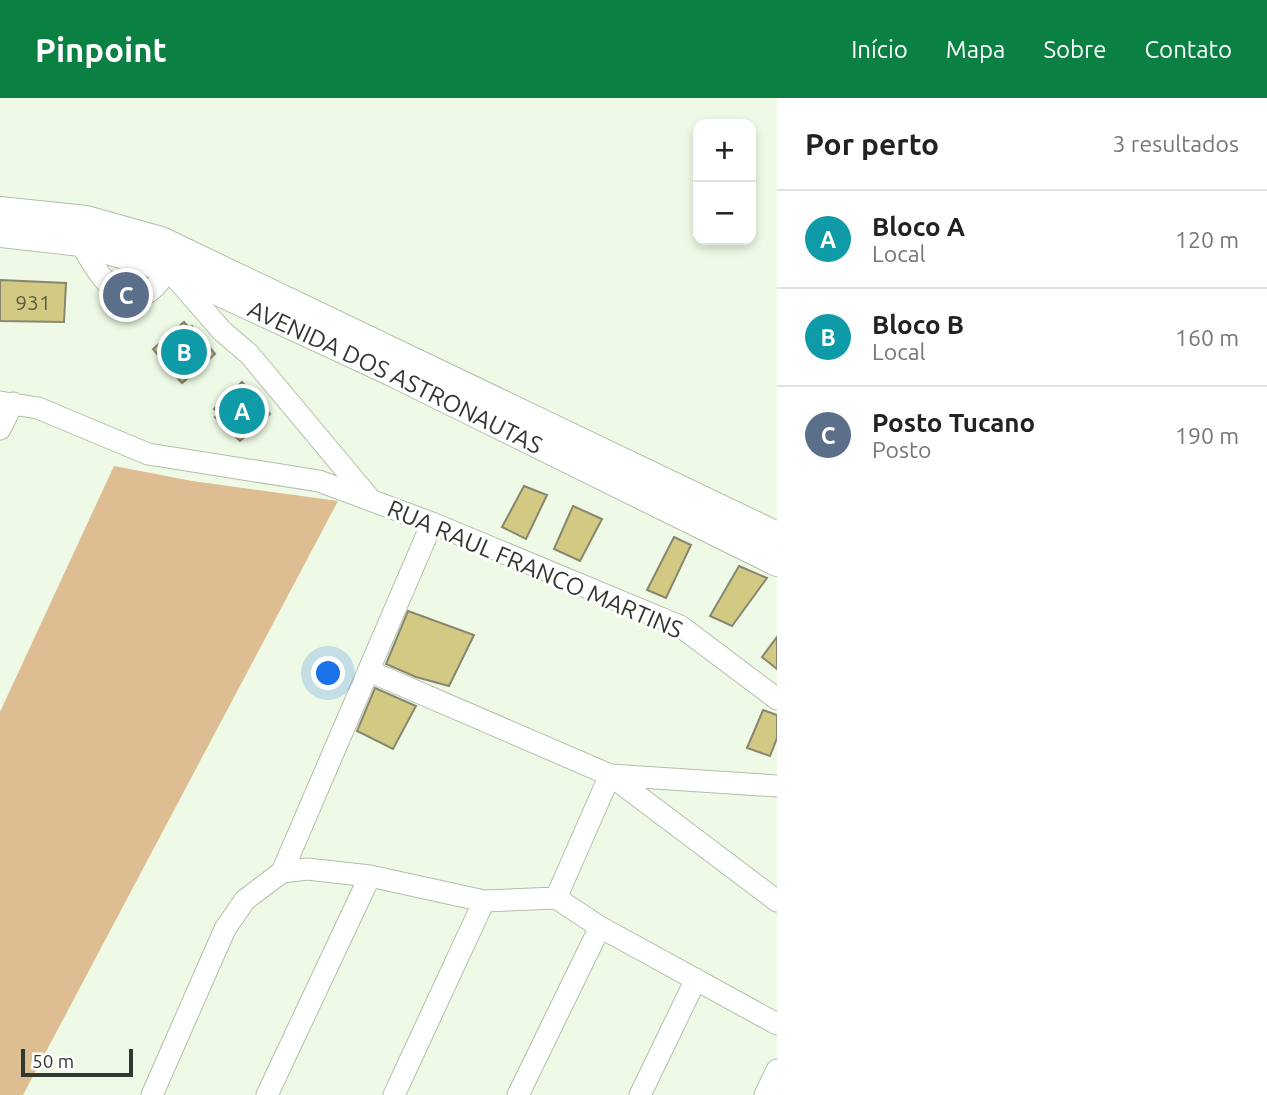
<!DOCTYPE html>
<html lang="pt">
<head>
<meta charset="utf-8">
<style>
  :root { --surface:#fff; --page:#f2f2f2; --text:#222; --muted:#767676; --line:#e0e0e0; --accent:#0b8043 }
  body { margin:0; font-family:Ubuntu,sans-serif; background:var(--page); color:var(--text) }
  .controls { position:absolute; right:21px; top:21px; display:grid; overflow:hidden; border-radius:14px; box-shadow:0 4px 10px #0003 }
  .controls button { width:63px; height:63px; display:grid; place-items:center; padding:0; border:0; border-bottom:2px solid var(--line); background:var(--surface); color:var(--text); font:35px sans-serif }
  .scale { position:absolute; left:21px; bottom:18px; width:112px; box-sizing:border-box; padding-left:7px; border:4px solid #32372f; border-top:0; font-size:19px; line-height:24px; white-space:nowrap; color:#32372f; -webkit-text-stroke:5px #fff; paint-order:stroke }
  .you { position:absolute; left:329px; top:576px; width:24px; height:24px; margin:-18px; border:5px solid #fff; border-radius:50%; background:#1a73e8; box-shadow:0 0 0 10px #1a73e833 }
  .badge { display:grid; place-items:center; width:46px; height:46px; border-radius:50%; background:var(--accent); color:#fff; font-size:23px; font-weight:700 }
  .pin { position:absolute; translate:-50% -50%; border:4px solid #fff; box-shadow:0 2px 7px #0006 }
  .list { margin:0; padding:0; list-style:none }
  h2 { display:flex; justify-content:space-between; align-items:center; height:91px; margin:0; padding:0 28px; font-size:30px }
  h2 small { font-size:23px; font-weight:400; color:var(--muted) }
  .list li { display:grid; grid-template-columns:46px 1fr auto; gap:21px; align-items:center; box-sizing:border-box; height:98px; padding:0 28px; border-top:2px solid var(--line) }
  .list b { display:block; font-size:26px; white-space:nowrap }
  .list p { margin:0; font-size:23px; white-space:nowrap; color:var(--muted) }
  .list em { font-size:23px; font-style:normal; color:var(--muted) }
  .map { position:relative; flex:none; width:777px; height:997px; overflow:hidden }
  header { display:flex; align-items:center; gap:42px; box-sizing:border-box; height:98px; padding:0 35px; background:var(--accent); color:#fff }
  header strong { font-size:33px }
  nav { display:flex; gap:38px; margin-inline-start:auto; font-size:24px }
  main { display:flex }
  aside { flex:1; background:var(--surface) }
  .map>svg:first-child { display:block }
  .green { fill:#ddbd91 }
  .building { fill:#d2ca83; stroke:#888671; stroke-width:2 }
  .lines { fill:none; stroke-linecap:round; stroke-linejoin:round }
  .minor-casing { stroke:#b3beaa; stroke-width:23 }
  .major-casing { stroke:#b3beaa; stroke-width:28 }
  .minor { stroke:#fff; stroke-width:21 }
  .major { stroke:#fff; stroke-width:26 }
  .labels { text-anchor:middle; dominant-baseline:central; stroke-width:6; stroke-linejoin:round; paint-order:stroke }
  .number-label { font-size:21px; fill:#5a5c44 }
  .street-label { font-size:24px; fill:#32372f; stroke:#fff }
</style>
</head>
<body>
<header>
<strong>Pinpoint</strong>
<nav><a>Início</a><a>Mapa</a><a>Sobre</a><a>Contato</a></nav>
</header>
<main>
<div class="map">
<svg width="777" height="997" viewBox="0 0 777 997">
  <rect width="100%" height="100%" fill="#eefae5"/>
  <path class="green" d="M114 368 192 383 338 403 23 997H0V614Z"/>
  <path class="building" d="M0 182 66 185 64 224 0 223Z
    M184 224 189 230 192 228 215 256 182 285 153 251Z
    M242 284 270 316 240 343 215 319 219 316 214 311Z
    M524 388 547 397 526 441 502 429Z
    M573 408 602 421 580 463 554 451Z
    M674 439 691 447 666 500 647 492Z
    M739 468 767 480 732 528 710 518Z
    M408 513 474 537 449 588 416 579 386 566Z
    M777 539V571L762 559Z
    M375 590 416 608 393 651 357 633Z
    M763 612 777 617V640L770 658 747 650Z"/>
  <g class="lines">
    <defs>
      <path id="minor" d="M71 146 81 145C102 186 134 229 168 171L222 233 249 256 370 401
        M0 304 38 310 148 356 319 383 432 425 680 528 777 601
        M0 331 13 305
        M369 573 610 677 777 803
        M282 774 307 771 370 778 484 803 556 800 600 829 777 926
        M556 800 610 677 777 688
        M152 997 225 831 245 802 282 774 432 425
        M267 997 370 778
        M394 997 484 803
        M518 997 600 829
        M640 997 696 881
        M765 997 777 972"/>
      <g id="major">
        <path d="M0 112 86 121 161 142 777 437"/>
        <path id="s1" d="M0 136 81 145 168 171 390 274 777 465"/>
      </g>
    </defs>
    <use href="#minor" class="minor-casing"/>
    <use href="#major" class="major-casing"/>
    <use href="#minor" class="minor"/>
    <use href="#major" class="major"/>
  </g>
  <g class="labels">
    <g class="number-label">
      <text x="33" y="204">931</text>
    </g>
    <g class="street-label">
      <text stroke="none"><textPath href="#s1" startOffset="424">AVENIDA DOS ASTRONAUTAS</textPath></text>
      <text transform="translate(535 471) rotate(23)">RUA RAUL FRANCO MARTINS</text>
    </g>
  </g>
</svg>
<div class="controls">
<button>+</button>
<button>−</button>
</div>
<div class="scale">50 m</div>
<div class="you"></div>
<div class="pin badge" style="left:242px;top:313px;background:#0f9aa8">A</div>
<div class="pin badge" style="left:184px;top:254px;background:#0f9aa8">B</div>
<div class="pin badge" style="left:126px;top:197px;background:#5c6f8a">C</div>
</div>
<aside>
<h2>Por perto<small>3 resultados</small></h2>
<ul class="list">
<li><span class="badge" style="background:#0f9aa8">A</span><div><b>Bloco A</b><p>Local</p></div><em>120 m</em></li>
<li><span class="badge" style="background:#0f9aa8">B</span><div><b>Bloco B</b><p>Local</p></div><em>160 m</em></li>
<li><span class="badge" style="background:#5c6f8a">C</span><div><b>Posto Tucano</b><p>Posto</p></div><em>190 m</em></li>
</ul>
</aside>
</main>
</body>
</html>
